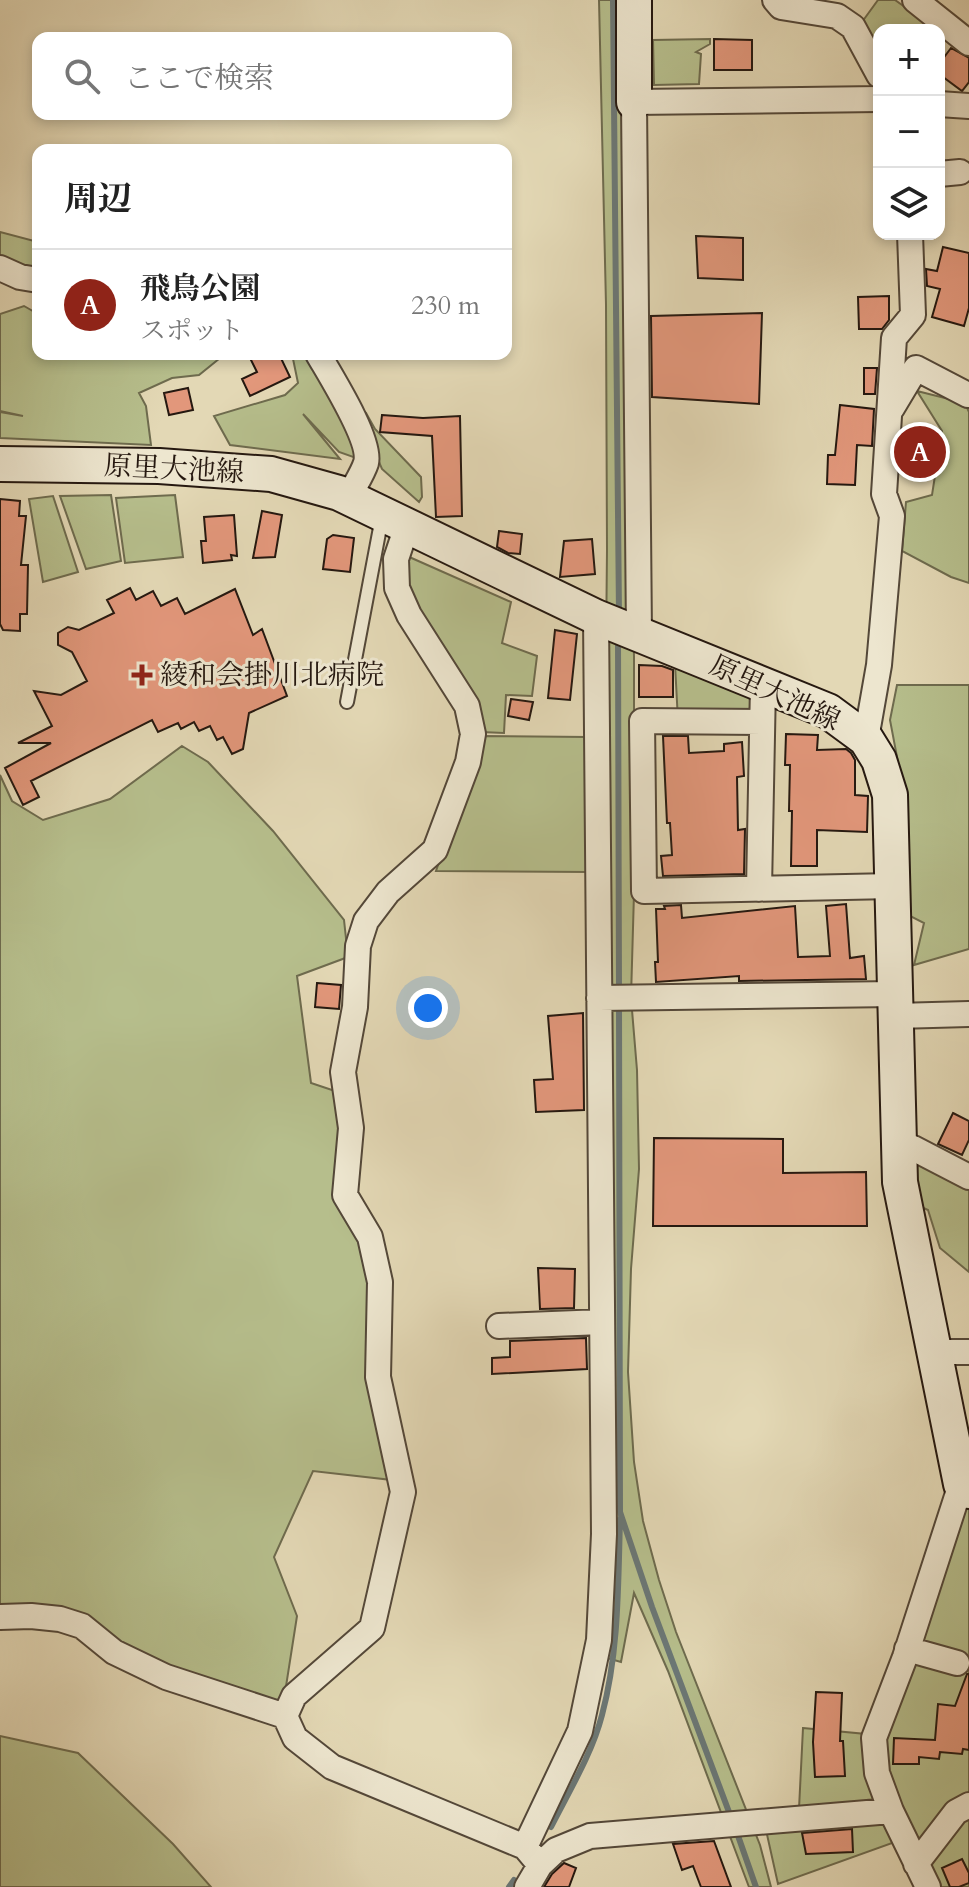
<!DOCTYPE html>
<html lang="ja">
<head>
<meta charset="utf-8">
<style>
  :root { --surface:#fff; --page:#f6f6f6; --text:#222; --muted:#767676; --line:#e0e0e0; --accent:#8f2418 }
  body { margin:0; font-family:Cardo,"Noto Serif JP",serif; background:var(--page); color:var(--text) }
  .controls { position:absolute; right:24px; top:24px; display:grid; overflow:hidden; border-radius:16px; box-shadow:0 4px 12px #0003 }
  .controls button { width:72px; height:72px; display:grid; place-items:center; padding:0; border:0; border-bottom:2px solid var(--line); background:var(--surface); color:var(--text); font:40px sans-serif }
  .you { position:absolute; left:428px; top:1008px; width:28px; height:28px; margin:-20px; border:6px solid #fff; border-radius:50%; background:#1a73e8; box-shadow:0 0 0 12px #1a73e833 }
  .badge { display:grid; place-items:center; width:52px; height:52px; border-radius:50%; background:var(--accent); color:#fff; font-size:26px; font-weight:700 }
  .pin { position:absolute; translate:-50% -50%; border:4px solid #fff; box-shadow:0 2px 8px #0006 }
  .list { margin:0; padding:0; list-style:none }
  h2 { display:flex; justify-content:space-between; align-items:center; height:104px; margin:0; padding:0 32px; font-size:34px }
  h2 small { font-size:26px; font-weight:400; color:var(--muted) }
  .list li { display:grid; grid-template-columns:52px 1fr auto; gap:24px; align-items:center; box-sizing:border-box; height:112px; padding:0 32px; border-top:2px solid var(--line) }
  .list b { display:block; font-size:30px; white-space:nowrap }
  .list p { margin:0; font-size:26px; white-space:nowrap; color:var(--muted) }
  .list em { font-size:26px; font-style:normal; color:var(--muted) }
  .icon { flex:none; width:44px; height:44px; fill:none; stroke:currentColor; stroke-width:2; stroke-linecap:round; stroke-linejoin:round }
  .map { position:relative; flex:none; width:969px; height:1887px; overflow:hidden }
  .search { position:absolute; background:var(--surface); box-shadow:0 4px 12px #0003; left:32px; top:32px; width:480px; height:88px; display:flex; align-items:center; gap:20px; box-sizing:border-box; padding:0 28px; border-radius:16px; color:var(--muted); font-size:30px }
  .panel { position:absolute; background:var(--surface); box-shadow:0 4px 12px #0003; left:32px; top:144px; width:480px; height:216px; border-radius:16px }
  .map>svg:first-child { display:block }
  .green { fill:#b6be8c; stroke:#6e6b4e; stroke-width:2 }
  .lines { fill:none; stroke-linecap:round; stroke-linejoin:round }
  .stream { stroke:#6b7775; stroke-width:6 }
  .building { fill:#e2977b; stroke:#251810; stroke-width:2 }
  .lane-casing { stroke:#544839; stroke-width:16 }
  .street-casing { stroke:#544839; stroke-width:28 }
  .secondary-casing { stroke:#251810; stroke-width:38 }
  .lane { stroke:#ede6cf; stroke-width:12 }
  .street { stroke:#ede6cf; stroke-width:24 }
  .secondary { stroke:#ede6cf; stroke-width:34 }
  .poi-dot { fill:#8f2418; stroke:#ede6cf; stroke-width:3 }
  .labels { text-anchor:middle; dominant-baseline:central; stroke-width:6; stroke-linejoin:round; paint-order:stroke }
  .street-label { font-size:28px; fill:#251810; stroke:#ede6cf }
  .poi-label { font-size:28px; fill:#251810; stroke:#ede6cf; text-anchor:start }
</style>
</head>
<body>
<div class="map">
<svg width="969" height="1887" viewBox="0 0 969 1887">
  <rect width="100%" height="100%" fill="#e3d8b5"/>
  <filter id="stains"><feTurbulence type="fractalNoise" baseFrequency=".0025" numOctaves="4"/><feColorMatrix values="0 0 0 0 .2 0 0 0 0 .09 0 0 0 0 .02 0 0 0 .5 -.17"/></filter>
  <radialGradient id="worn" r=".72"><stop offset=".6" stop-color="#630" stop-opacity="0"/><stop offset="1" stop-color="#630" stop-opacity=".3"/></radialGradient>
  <path class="green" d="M599 0H621L634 657V893L631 998 637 1070 639 1169 631 1269 628 1372 634 1462 643 1521 659 1580 676 1632 760 1845 771 1887H749L668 1671 634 1593 621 1662 596 1655 607 550 606 305Z
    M878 0H895L937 30H879V56L862 22Z
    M710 39V44L696 52 701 54 699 84 654 85 653 40Z
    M0 232 38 242V277L0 264Z
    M24 306 38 314V354H225L199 375 172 378 139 393 146 406 151 445 0 438V412L23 416 0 411V314Z
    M292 354H309L358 444 356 458 339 452 303 414 340 459 230 445 214 416 285 395 298 383Z
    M917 391 965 403 969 412V583L951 577 902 551 906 502 932 495 942 431Z
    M353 402 366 413 375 429 421 477 422 497 419 502 382 469Z
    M111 495 121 561 86 569 60 496Z
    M175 495 183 557 125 563 116 498Z
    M53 496 78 572 43 582 29 499Z
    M407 556 511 602 502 643 537 656 532 696 506 695 504 733 481 732 404 584Z
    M675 664 761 695 762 722 678 721Z
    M897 685H969V949L914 965 924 923 908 915V815L890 720Z
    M482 736 587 737 589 872 436 871Z
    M182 746 208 762 273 831 344 920 348 957 297 976 311 1083 347 1095 348 1199 370 1237 401 1481 313 1471 274 1557 297 1616 282 1712 190 1682 88 1631 0 1619V775L12 801 43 820 110 799Z
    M914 1157 949 1171 969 1190V1272L940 1248 928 1210 917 1205Z
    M969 1489V1887H928L874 1741Z
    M803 1728 866 1734 886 1807 799 1809Z
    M0 1736 78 1753 173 1844 211 1887H0Z
    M883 1820 895 1842 778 1884 766 1830Z"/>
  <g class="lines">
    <path class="stream" d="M613 0 619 615
      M618 638 619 991
      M619 1002 620 1512 652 1607 732 1820
      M551 1827C569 1791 592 1754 602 1715 619 1652 618 1584 620 1519
      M736 1830 756 1887
      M509 1887 514 1880"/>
  </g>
  <path class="building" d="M714 39 752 40V70H714Z
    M951 48 969 58V82L962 91 939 74V64Z
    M696 236 743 238V280L698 278Z
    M943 247 969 253V308L964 326 932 317 940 289 927 286 926 269 937 271Z
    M889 296V320L882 329H859L858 297Z
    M762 313 759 404 652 397 651 316Z
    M248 354H279L290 377 250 396 242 379 257 372Z
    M864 368H877L875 394H864Z
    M188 388 193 410 169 415 164 393Z
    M840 405 874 409 872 446 857 445 855 485 827 484 828 455H835Z
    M382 415 423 418 460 416 462 516 436 517 432 436 380 432Z
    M911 431 932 433 929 473 908 472Z
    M0 499 20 501 19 516H26L21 565H28L27 614H20V631L3 630 0 624Z
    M262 511 282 515 275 557 253 558Z
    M234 515 237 556 231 555 232 560 203 563 201 541H206L204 517Z
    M499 531 522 534 520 554 508 553 497 547Z
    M333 535 354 538 350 572 323 569 327 539Z
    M592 539 595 574 560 577 564 541Z
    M130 588 136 600 153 591 161 606 177 598 185 614 235 589 253 635 262 629 287 696 249 713 243 749 232 754 223 737 217 740 210 726 199 731 194 722 181 729 178 723 158 732 152 720 31 781 39 797 23 805 5 768 51 743H18L52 726 34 691 61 695 87 681 72 652 58 645V633L68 627 79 630 114 613 107 600Z
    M555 630 577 634 570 700 548 698Z
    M639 665 662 666 673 670V697H639Z
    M511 699 533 702 529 720 508 716Z
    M786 734 818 735 817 750 846 749 851 753 855 760V795L868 796 867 832 817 830V866H791L792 811H789L790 765H785Z
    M663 736H688L689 753 724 751V744L742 742 744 776 737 777 738 830 745 829 744 874 663 876 661 856 672 855 670 823H667Z
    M846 904 850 958 864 956 866 979 739 981V976L656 982 655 962H658L656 909H665L664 906 681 905 682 918 795 906 798 957 830 956 826 906Z
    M317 983 341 985 339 1009 315 1007Z
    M583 1013 584 1110 536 1112 534 1080 553 1079 548 1016Z
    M953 1113 969 1121V1140L962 1155 938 1144Z
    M654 1138 783 1139V1173L866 1172 867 1226H653Z
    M538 1268 575 1269 574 1308 540 1309Z
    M586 1338 587 1369 492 1374V1358L510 1357V1341Z
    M967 1674H969V1750L963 1749 962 1754 940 1752 939 1759 919 1757V1764H893L894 1738 935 1740 938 1704 955 1706Z
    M816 1692 842 1693 840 1741H843L845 1776 815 1777 813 1742Z
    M852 1829 853 1852 806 1854 802 1833Z
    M714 1841 731 1887H701L693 1866 682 1870 673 1844Z
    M962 1859 969 1873V1883L959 1887H950L942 1868Z
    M564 1863 576 1868 569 1887H544L552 1874Z"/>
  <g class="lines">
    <defs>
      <path id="lane" d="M347 702 382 517"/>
      <path id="street" d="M775 0 781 7 837 16 853 27 879 75
        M915 0 969 43
        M939 104 969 106
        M939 174 960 172
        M0 268 20 277 38 280
        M318 354C330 375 372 441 366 463 362 475 354 486 349 497
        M892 408 916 368 968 395
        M407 526 396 559 397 588 409 615 467 706 473 734 468 762 435 850 388 892 366 921 358 946 355 1007 343 1072 351 1128 345 1195 370 1237 380 1282 378 1377 403 1492 372 1628 294 1696 285 1716 295 1738 332 1767 525 1847
        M639 634 634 102 879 99
        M762 722 642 721 644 891 893 886
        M866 739 879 665 892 516 884 494 894 338 913 315 910 234
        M759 889 763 685
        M599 998 895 994
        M896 1016 969 1014
        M899 1149 913 1148 969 1177
        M499 1326 602 1322
        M934 1352H969
        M0 1617 31 1616 60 1619 82 1626 114 1652 166 1677 285 1716
        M907 1649 957 1663
        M916 1864 956 1812 969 1805
        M540 1865 556 1850 590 1836 891 1811
        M527 1887 540 1865 525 1847 580 1731 599 1640 604 1534 596 617
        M928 1887 891 1811 877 1773 874 1738 905 1657 961 1484"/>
      <path id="secondary" d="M634 102V0
        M0 464 159 466 271 474 339 493 596 617 828 711 866 739 879 760 890 795 900 1182 961 1484 969 1491"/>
    </defs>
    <use href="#lane" class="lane-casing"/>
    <use href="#street" class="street-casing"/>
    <use href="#secondary" class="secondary-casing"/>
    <use href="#lane" class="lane"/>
    <use href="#street" class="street"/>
    <use href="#secondary" class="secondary"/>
  </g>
  <path class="poi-dot" d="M138 663h8v8h8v8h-8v8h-8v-8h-8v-8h8z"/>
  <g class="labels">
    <g class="street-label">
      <text transform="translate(174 469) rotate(3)">原里大池線</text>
      <text transform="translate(775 693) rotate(25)">原里大池線</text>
    </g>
    <g class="poi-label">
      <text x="160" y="675">綾和会掛川北病院</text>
    </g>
  </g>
  <rect width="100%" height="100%" filter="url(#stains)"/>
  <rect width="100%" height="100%" fill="url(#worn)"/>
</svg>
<div class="controls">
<button>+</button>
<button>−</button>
<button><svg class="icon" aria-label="layers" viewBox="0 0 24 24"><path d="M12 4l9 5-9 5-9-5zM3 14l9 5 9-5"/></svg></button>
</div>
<div class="you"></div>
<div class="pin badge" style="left:920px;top:452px">A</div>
<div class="search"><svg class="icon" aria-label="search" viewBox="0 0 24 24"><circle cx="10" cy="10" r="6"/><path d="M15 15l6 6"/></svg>ここで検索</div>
<section class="panel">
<h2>周辺<small></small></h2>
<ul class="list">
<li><span class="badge">A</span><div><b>飛鳥公園</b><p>スポット</p></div><em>230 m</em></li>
</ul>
</section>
</div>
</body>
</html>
